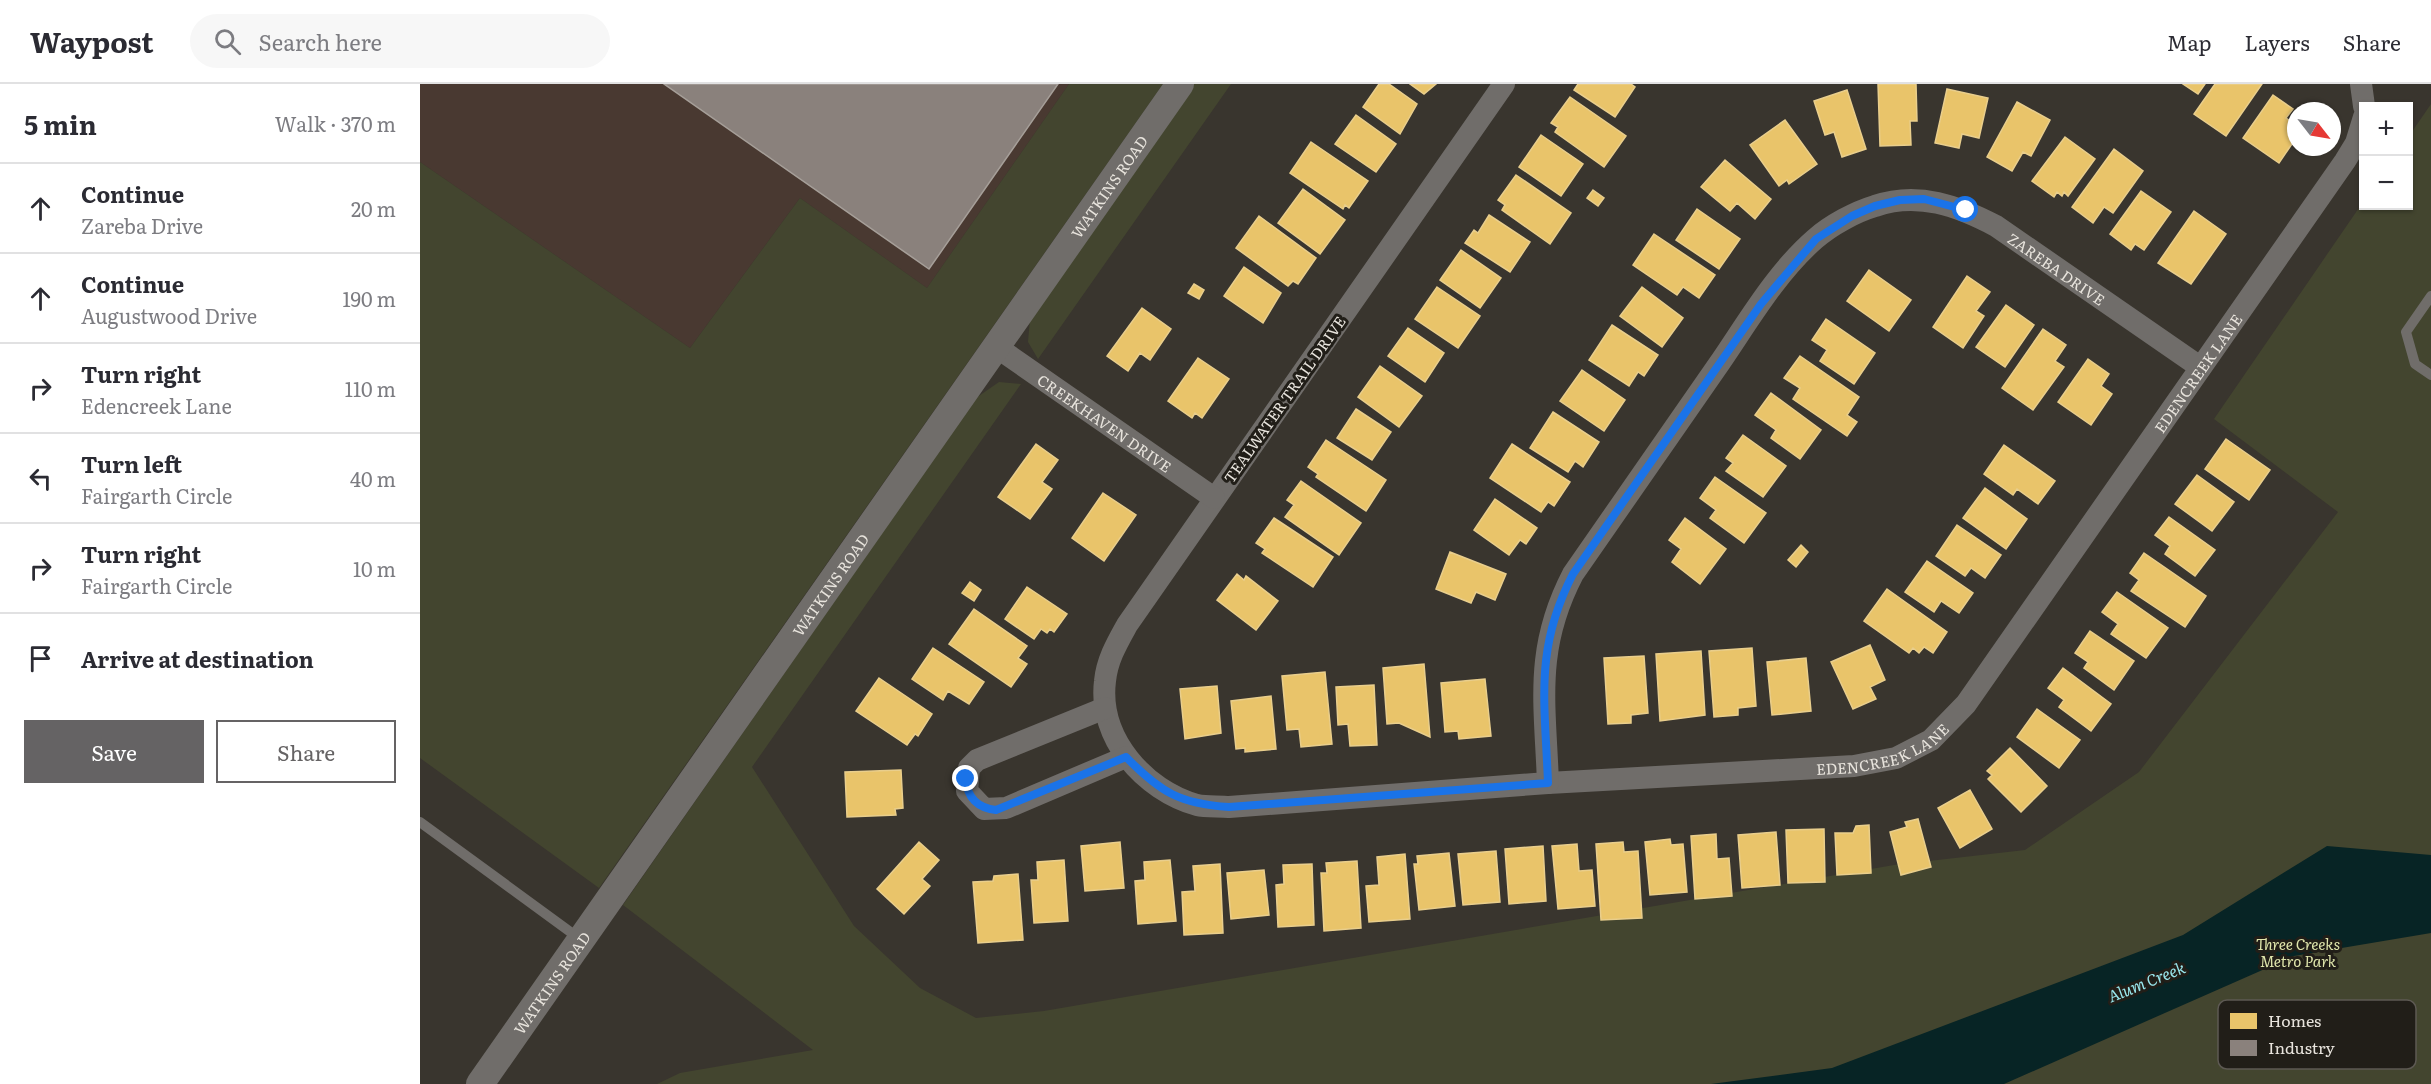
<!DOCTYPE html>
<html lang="en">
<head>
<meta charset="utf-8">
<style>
  :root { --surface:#fff; --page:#f7f7f7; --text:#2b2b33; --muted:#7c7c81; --line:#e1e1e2; --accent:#656364 }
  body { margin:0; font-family:Literata,serif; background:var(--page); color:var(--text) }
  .controls { position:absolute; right:18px; top:18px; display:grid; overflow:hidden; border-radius:0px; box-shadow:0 2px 4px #0004 }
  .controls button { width:54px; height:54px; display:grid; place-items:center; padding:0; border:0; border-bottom:2px solid var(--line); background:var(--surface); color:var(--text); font:30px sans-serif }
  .compass { position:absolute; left:1867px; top:18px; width:54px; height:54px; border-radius:50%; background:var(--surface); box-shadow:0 2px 4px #0004; rotate:121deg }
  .stop { position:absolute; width:18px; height:18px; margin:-14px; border:4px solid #1a73e8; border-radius:50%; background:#fff }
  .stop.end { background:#1a73e8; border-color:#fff; box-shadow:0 2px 6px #0008 }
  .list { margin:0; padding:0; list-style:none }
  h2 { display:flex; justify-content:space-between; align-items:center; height:78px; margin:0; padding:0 24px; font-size:26px }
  h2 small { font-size:20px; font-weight:400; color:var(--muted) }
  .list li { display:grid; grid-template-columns:39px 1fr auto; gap:18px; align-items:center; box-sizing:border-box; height:90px; padding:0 24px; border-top:2px solid var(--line) }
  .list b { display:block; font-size:22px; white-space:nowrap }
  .list p { margin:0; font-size:20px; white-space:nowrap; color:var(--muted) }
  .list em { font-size:20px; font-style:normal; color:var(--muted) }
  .actions { display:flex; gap:12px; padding:18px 24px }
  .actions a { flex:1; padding:14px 0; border:2px solid var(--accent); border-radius:0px; text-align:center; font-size:21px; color:var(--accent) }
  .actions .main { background:var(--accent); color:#fff }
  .icon { flex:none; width:33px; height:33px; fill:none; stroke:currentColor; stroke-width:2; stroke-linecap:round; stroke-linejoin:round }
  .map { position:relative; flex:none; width:2011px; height:1000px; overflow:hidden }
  header { display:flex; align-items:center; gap:36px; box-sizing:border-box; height:84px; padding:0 30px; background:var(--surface); border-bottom:2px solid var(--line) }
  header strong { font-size:28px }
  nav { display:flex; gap:33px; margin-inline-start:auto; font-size:21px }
  .search { width:420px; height:54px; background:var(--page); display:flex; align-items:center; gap:15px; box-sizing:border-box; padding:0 21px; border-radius:33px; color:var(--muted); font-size:22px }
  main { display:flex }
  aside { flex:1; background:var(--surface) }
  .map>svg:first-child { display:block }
  .industrial { fill:#493931 }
  .green { fill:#43452f }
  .water { fill:#072425 }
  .homes { fill:#e9c46a; stroke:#e9ce8c; stroke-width:1.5 }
  .industry { fill:#8a817c; stroke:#a69f99; stroke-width:1.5 }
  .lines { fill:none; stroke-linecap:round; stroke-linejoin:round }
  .service { stroke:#706d6a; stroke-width:10 }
  .minor { stroke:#706d6a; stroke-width:22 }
  .tertiary { stroke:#706d6a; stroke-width:28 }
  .route { stroke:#1a73e8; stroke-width:8 }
  .labels { text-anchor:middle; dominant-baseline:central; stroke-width:6; stroke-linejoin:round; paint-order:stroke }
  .street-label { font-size:15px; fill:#e8e4dd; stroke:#211e18 }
  .park-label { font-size:15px; font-style:italic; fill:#e0e6ac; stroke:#211e18 }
  .water-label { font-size:16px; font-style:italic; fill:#99e7ed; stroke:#211e18 }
  .key { fill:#211e18; stroke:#5d5953; stroke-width:1.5 }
  .key-label { font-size:16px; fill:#e8e4dd }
</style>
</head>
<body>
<header>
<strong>Waypost</strong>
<div class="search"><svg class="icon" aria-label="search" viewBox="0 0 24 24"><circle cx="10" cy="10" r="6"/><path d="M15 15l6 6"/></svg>Search here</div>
<nav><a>Map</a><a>Layers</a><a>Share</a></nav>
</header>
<main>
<aside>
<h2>5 min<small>Walk · 370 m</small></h2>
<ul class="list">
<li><svg class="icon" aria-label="ahead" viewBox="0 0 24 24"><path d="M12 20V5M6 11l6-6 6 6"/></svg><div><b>Continue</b><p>Zareba Drive</p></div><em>20 m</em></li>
<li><svg class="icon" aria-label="ahead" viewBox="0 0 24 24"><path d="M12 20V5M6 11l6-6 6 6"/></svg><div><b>Continue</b><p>Augustwood Drive</p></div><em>190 m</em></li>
<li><svg class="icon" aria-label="right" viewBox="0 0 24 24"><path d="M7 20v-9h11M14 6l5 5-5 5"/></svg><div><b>Turn right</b><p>Edencreek Lane</p></div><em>110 m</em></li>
<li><svg class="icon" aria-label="left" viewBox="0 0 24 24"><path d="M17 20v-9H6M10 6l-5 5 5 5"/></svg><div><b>Turn left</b><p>Fairgarth Circle</p></div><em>40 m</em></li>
<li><svg class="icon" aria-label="right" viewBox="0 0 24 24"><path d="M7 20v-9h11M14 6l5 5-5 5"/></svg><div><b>Turn right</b><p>Fairgarth Circle</p></div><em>10 m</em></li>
<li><svg class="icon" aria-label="arrive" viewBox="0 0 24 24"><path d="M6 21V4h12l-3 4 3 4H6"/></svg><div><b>Arrive at destination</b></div></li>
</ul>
<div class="actions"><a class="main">Save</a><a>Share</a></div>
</aside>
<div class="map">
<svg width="2011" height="1000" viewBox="0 0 2011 1000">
  <rect width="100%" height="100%" fill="#39352e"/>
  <path class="industrial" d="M0 0H649L507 204 380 114 270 264 0 78Z"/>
  <path class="green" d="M649 0H743L179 804 0 674V78L270 264 380 114 507 204Z
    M774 0H811L618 275 608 258 610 235Z
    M2011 20V1000H237L260 989 393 966 203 821 556 314 579 298 601 300 332 683 434 842 500 904 556 934 624 927 1474 781 1605 766 1719 688 1918 428 1794 335 1943 118 1944 122H1988L1989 52Z"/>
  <path class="water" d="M1907 762 2011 771V849L1874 872 1584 1000H1291L1412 984 1763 851Z"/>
  <path class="homes" d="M959 0H969L997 20 980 50 943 23Z
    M990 0H1016L1004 10Z
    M1158 0H1211L1215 3 1195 33 1154 6Z
    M1458 0H1496L1497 37H1490L1491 61 1460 62Z
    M1763 0H1785L1778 10Z
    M1795 0H1842L1806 52 1774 30Z
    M1527 5 1568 14 1559 54 1542 50 1539 64 1515 59Z
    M1427 6 1446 65 1422 73 1414 48 1405 51 1394 17Z
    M1853 11 1873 25 1866 34 1876 41V54L1859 79 1823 54Z
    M1150 13 1206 52 1184 83 1135 48 1138 43 1131 39Z
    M1597 18 1630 36 1611 72 1603 68 1592 87 1567 73Z
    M936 31 976 60 956 88 915 60Z
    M1365 36 1397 80 1369 100 1367 96 1359 102 1330 61Z
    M1121 51 1163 80 1141 112 1099 83Z
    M1645 53 1675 75 1648 112 1644 108 1642 112 1637 108 1634 113 1612 97Z
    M891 58 948 97 929 124 925 121 923 125 870 89Z
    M1694 65 1723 87 1693 129 1684 123 1673 139 1652 123Z
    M1305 76 1351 115 1335 135 1317 119 1310 127 1281 103Z
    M1096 91 1151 129 1130 160 1082 126 1085 121 1078 116Z
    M883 105 925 136 900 170 858 139Z
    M1173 106 1184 114 1178 122 1167 114Z
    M1721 107 1751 128 1724 166 1715 160 1711 166 1690 150Z
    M1277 125 1320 155 1299 185 1256 156Z
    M1774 127 1806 150 1771 200 1738 179Z
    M1069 131 1110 158 1090 188 1045 159 1054 146 1058 149Z
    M839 132 896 174 878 200 873 197 868 202 816 164Z
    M1234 150 1295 191 1279 214 1263 203 1257 211 1213 181Z
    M1041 166 1081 194 1060 224 1020 196Z
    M824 183 861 209 843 239 804 212Z
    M1449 186 1491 216 1469 247 1427 217Z
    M1547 192 1570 208 1556 227 1564 232 1543 264 1513 243Z
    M774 200 784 206 779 215 768 209Z
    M1017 203 1060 232 1038 264 995 235Z
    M1222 203 1263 234 1242 263 1200 232Z
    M1586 221 1614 241 1585 283 1556 263Z
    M722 224 751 245 730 276 720 269 708 287 687 272Z
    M1406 235 1455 269 1434 300 1400 277 1407 266 1392 256Z
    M1192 241 1238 271 1224 292 1218 288 1209 302 1169 276Z
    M988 244 1024 269 1005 298 968 272Z
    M1623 245 1646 261 1635 277 1644 283 1613 326 1582 304Z
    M1380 272 1439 313 1427 331 1437 338 1427 352 1373 315 1380 304 1364 294Z
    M778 274 809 295 782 334 775 329 772 334 748 317Z
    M1668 275 1689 290 1681 302 1692 310 1671 341 1638 318Z
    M960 282 1002 312 979 343 938 313Z
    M1162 286 1205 316 1184 347 1140 317Z
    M1351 309 1401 346 1380 375 1351 354 1356 346 1335 331Z
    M936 325 971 348 952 376 917 354Z
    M1133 328 1179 358 1163 383 1155 377 1148 388 1110 364Z
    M1323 351 1366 382 1343 413 1306 387 1313 379 1306 374Z
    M1806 355 1850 386 1829 416 1785 385Z
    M906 356 966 396 946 427 896 393 898 390 888 383Z
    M616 360 638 376 622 398 632 405 610 435 578 413Z
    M1092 360 1150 398 1134 422 1128 418 1121 428 1070 394Z
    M1584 361 1635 397 1618 420 1597 405 1593 411 1564 390Z
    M1777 391 1814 418 1792 447 1755 420Z
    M1295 393 1346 429 1324 459 1290 434 1296 426 1280 414Z
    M881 397 941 439 919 471 865 433 874 421 867 416Z
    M1565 404 1607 435 1586 465 1543 434Z
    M683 409 716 431 684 477 652 454Z
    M1075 415 1117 444 1106 460 1100 456 1089 471 1054 446Z
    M1749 433 1795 466 1775 492 1745 470 1750 462 1735 451Z
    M854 434 913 473 893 503 842 469 845 465 836 459Z
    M1265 434 1306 465 1280 500 1252 478 1261 465 1249 456Z
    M1537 441 1581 471 1565 494 1551 484 1545 492 1516 472Z
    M1381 461 1388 468 1376 483 1368 476Z
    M1030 468 1086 490 1075 516 1056 508 1051 519 1016 505Z
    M1724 469 1786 512 1765 543 1711 507 1719 496 1710 489Z
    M1507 477 1553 509 1539 529 1521 517 1514 528 1485 508Z
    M817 490 824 496 826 492 858 517 836 546 797 516Z
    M550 498 561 506 554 517 542 509Z
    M607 503 647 530 634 548 630 545 627 549 621 545 614 555 585 535Z
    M1467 505 1527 548 1513 569 1504 563 1499 569 1493 564 1489 569 1444 537Z
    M1697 508 1748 544 1726 574 1691 550 1698 540 1682 528Z
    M554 525 607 562 598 574 607 580 591 603 529 560Z
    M1670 547 1714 577 1694 606 1664 584 1668 578 1655 569Z
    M1450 561 1465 596 1450 603 1456 615 1433 625 1411 578Z
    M513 564 564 598 549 620 528 607 523 616 492 595Z
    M1332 564 1336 622 1318 624V631L1294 633 1289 567Z
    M1281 567 1285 631 1240 637 1236 570Z
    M1224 572 1228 629 1211 631V639L1188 640 1184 574Z
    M1386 574 1391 627 1352 631 1347 578Z
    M1004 580 1010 653 979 639 967 640 963 584Z
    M1643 584 1691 620 1671 647 1639 623 1644 616 1628 604Z
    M905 588 912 660 881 663 879 645 867 646 862 592Z
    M459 594 512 630 498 652 495 650 487 661 436 627Z
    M1065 595 1071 652 1039 655 1038 647 1025 648 1021 599Z
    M954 601 957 661 930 662 928 640 918 641 916 603Z
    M797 602 801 649 765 655 760 605Z
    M851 612 856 665 825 668V664L816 665 811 617Z
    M1617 625 1660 656 1639 684 1597 653Z
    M1590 664 1627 702 1601 728 1568 695 1572 691 1567 687Z
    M481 686 483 724 475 725 476 731 427 733 425 688Z
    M1550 706 1572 745 1540 764 1518 724Z
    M1498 735 1511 783 1481 791 1470 748 1487 743 1485 738Z
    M1449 741 1451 789 1417 791 1415 749H1433L1436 742Z
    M1404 745 1405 798 1368 799 1366 746Z
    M1356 748 1360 801 1322 804 1318 751Z
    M1296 750 1297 775 1309 774 1312 812 1275 815 1271 752Z
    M1250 755 1251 761 1263 760 1267 808 1230 811 1225 758Z
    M499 758 519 776 502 795 510 802 484 830 457 805Z
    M700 758 704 804 665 807 661 762Z
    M1203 758 1204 768 1218 767 1222 834 1181 836 1176 760Z
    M1157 760 1159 787 1172 786 1175 822 1138 825 1132 762Z
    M1123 762 1126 817 1089 820 1085 765Z
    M1076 767 1080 818 1043 821 1038 770Z
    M1029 769 1035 822 999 826 994 780H998L997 772Z
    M985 770 990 835 949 838 946 802 959 801 957 773Z
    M644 776 648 837 614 839 611 796H618L617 778Z
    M750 776 756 837 718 840 715 797 725 796 724 778Z
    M937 777 941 844 904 847 901 789H907L906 779Z
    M800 780 803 849 764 851 762 808 775 807 773 782Z
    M892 780 894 841 858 843 856 801 864 800 863 781Z
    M844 786 849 831 811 835 807 789Z
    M598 790 603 856 558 859 553 798 573 797 574 792Z"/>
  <path class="industry" d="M244 0H638L509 185Z"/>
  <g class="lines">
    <path class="service" d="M2011 212 1986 248 1995 280 2011 291
      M0 738 160 855"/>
    <g class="minor">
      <path id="s1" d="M1084 0 707 541C697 559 687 576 685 597 678 654 724 706 777 721 786 723 799 722 809 723L1128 699 1434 682 1476 674 1511 656 1546 620 1925 77 1936 59 1944 33"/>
      <path d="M1941 0 1944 22"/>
      <path id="s2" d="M575 262 794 414"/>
      <path d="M685 624 557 676 549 684 547 707 564 725 586 724 706 673"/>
      <path id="s3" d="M1128 699C1125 618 1114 565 1153 490 1203 419 1252 348 1301 277 1329 236 1357 188 1395 155 1411 141 1435 128 1455 122 1498 107 1538 122 1576 142L1780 283"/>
    </g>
    <path class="tertiary" id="s4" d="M60 1000 760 0"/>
  </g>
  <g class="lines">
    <path class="route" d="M546 695C547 714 558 724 576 726L706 673C740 708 760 720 809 723L1128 699C1125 618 1114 565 1153 490L1341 220 1396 155 1432 132 1455 122 1480 116 1504 115 1546 126"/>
  </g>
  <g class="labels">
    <g class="street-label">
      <text stroke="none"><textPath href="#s4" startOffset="1096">WATKINS ROAD</textPath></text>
      <text stroke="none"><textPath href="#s3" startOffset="897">ZAREBA DRIVE</textPath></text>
      <text stroke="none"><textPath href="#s1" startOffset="2082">EDENCREEK LANE</textPath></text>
      <text transform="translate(864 315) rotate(-55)">TEALWATER TRAIL DRIVE</text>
      <text stroke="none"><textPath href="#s2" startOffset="134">CREEKHAVEN DRIVE</textPath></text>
      <text stroke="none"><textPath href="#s4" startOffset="610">WATKINS ROAD</textPath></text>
      <text stroke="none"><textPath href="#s1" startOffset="1578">EDENCREEK LANE</textPath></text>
      <text stroke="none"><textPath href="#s4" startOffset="124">WATKINS ROAD</textPath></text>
    </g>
    <g class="park-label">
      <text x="1878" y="859">Three Creeks<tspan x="1878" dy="17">Metro Park</tspan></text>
    </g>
    <g class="water-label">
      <text transform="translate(1726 897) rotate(-22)">Alum Creek</text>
    </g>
  </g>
  <rect x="1798" y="916" width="198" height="69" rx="9" class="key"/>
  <rect x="1810" y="929" width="27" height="16" fill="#e9c46a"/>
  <rect x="1810" y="956" width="27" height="16" fill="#8a817c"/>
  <g class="key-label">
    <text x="1848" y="943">Homes</text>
    <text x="1848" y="970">Industry</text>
  </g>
</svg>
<div class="controls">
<button>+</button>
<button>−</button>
</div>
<svg class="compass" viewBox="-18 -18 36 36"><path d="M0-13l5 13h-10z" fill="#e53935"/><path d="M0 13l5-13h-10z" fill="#7c7c81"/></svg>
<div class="stop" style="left:1546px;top:126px"></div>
<div class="stop end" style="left:546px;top:695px"></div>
</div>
</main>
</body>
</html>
